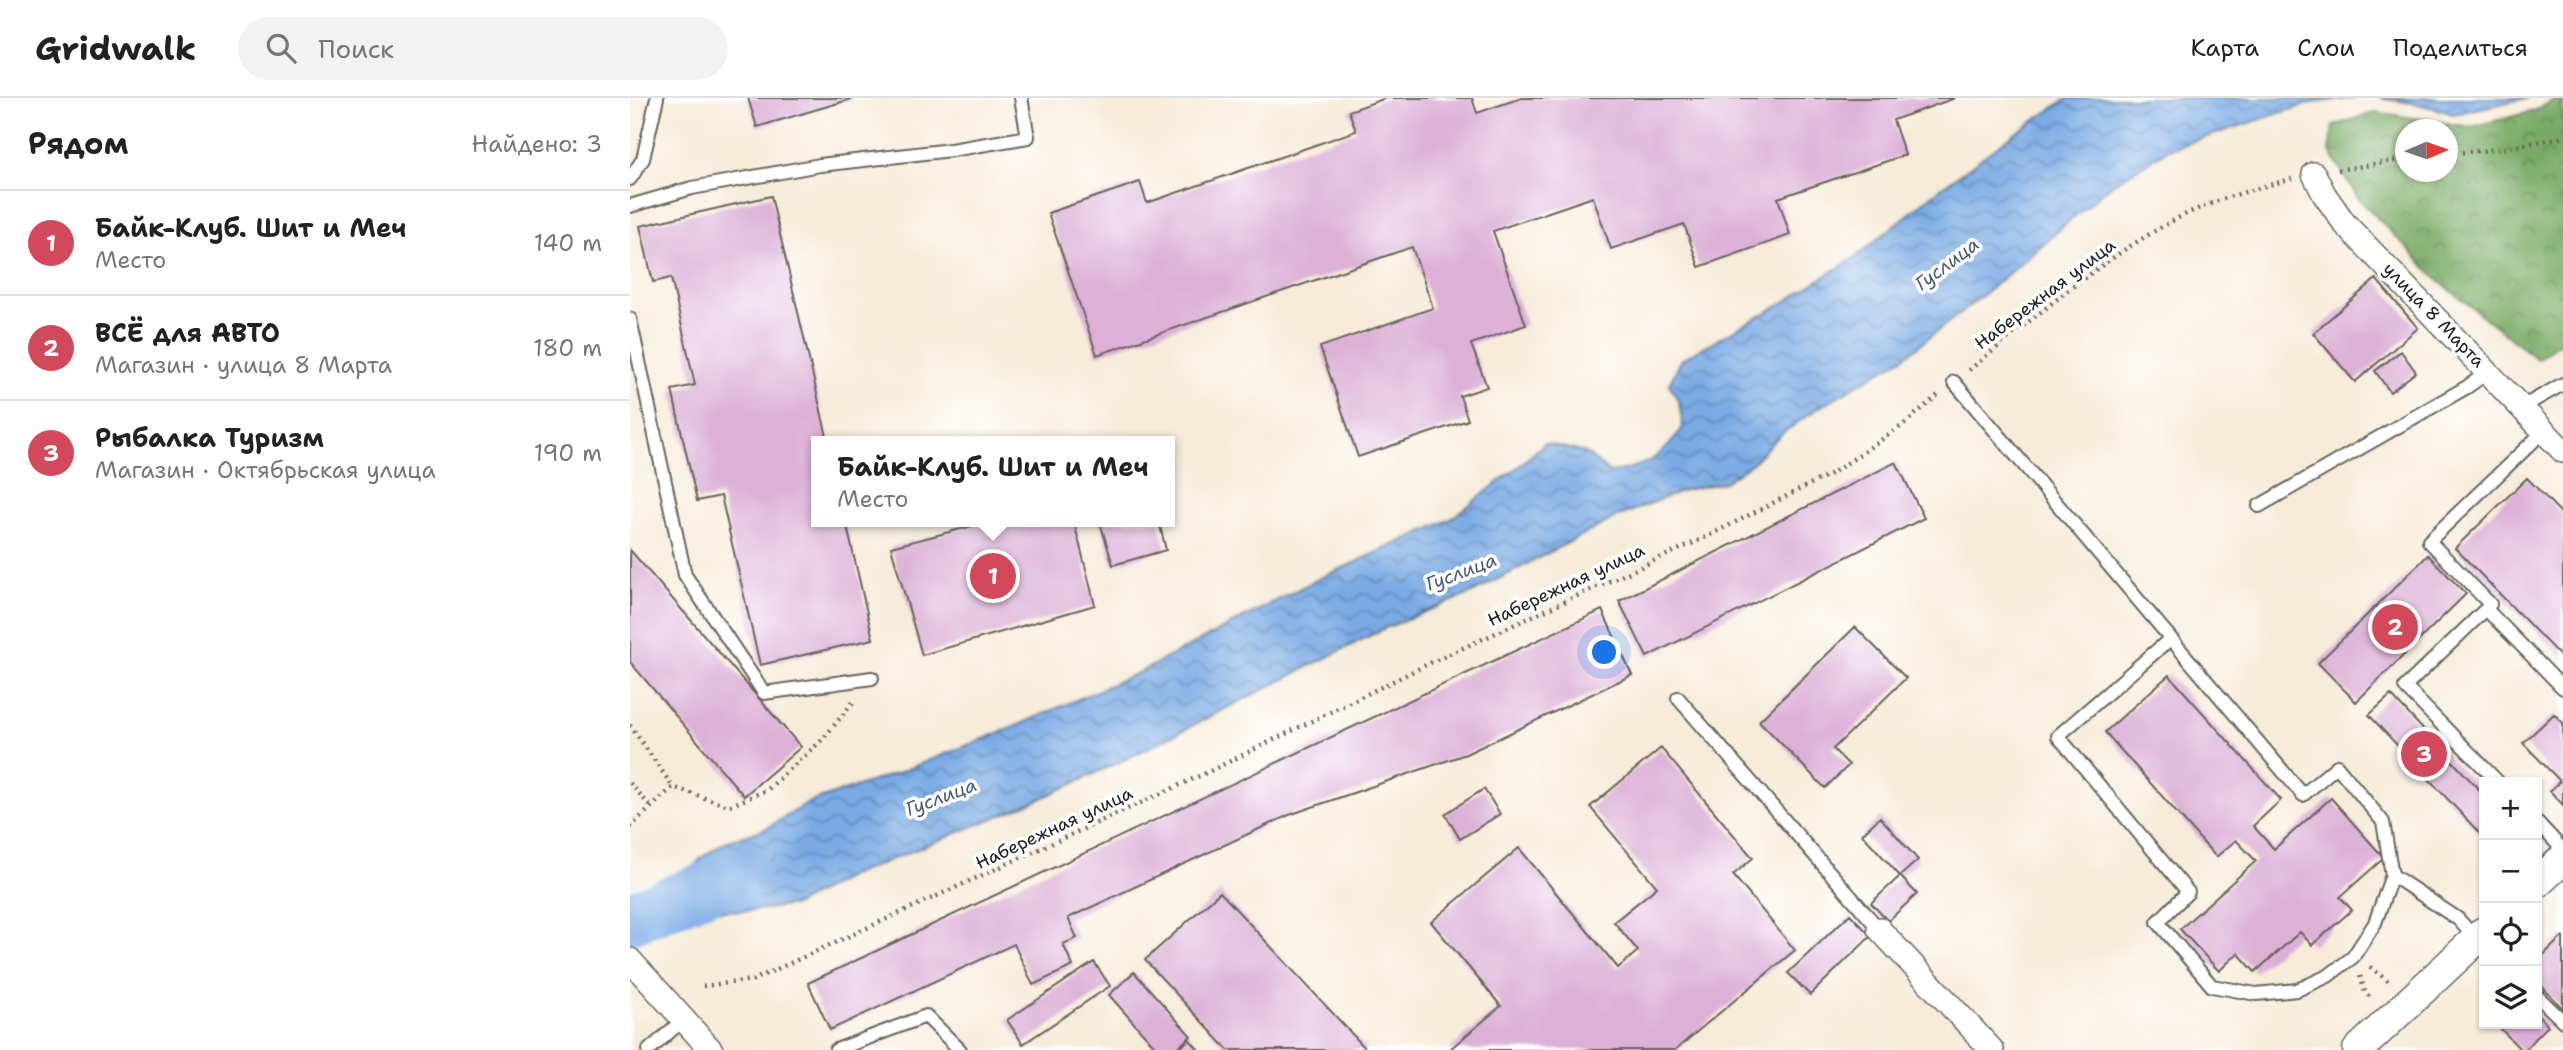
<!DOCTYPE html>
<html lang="ru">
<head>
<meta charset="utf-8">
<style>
  :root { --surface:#fff; --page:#f2f2f2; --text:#222; --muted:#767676; --line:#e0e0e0; --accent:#d1495b }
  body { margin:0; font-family:"Shantell Sans",sans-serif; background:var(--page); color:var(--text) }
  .controls { position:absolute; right:21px; bottom:21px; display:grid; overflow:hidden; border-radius:0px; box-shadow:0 2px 5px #0004 }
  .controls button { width:63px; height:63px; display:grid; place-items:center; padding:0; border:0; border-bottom:2px solid var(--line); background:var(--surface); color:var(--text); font:35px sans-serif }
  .compass { position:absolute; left:1765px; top:21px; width:63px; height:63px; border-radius:50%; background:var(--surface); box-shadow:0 2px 5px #0004; rotate:88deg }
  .you { position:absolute; left:975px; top:555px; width:24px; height:24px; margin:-18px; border:5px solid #fff; border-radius:50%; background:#1a73e8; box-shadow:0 0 0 10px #1a73e833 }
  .badge { display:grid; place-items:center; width:46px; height:46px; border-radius:50%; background:var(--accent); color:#fff; font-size:23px; font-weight:700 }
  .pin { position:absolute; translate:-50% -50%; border:4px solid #fff; box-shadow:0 2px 7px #0006 }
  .popup { position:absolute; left:181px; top:338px; width:364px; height:91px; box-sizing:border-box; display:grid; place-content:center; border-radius:0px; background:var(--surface); filter:drop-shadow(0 2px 5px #0005); font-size:23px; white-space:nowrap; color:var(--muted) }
  .popup b { font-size:26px; color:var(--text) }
  .popup::after { content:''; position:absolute; left:50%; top:100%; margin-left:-14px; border:14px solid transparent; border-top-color:var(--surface) }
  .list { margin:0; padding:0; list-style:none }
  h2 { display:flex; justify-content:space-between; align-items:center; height:91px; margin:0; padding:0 28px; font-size:30px }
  h2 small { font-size:23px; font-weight:400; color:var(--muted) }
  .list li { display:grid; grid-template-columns:46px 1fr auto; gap:21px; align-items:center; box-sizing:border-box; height:105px; padding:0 28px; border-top:2px solid var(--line) }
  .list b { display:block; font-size:26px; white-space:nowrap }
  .list p { margin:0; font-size:23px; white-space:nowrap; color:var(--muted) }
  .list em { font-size:23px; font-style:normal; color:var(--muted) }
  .icon { flex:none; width:38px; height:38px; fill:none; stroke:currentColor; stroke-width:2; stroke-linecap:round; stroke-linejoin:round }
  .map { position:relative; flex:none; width:1933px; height:952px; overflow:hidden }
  header { display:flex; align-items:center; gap:42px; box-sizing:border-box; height:98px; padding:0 35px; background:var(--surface); border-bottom:2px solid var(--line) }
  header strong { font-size:33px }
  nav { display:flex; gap:38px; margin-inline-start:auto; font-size:24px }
  .search { width:490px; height:63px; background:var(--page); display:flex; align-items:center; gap:18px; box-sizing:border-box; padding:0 24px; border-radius:38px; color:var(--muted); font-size:26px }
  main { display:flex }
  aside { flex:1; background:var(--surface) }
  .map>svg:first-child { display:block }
  .forest { fill:url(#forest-crowns); stroke:#4b6441; stroke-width:2; fill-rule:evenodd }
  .water { fill:url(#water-waves); stroke:#4a6380; stroke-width:2 }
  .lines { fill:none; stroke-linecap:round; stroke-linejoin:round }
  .river { stroke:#79aae4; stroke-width:52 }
  .building { fill:#dcb0d7 }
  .service-casing { stroke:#68645e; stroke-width:16 }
  .minor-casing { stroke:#68645e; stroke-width:26 }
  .tertiary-casing { stroke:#68645e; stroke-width:33 }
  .path { stroke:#68645e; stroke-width:4.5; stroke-dasharray:2 5; stroke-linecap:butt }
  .service { stroke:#fff; stroke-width:12 }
  .minor { stroke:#fff; stroke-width:23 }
  .tertiary { stroke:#fff; stroke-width:30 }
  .labels { text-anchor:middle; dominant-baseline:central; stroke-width:7; stroke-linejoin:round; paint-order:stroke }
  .street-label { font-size:18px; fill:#1c1c1c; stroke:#fff }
  .water-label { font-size:19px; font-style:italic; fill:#465c76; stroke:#fff }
</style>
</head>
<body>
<header>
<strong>Gridwalk</strong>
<div class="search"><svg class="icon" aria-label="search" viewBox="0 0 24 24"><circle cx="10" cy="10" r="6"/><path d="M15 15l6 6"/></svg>Поиск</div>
<nav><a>Карта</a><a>Слои</a><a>Поделиться</a></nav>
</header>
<main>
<aside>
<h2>Рядом<small>Найдено: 3</small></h2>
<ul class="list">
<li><span class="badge">1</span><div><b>Байк-Клуб. Шит и Меч</b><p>Место</p></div><em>140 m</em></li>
<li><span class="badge">2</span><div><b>ВСЁ для АВТО</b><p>Магазин · улица 8 Марта</p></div><em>180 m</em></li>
<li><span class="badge">3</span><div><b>Рыбалка Туризм</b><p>Магазин · Октябрьская улица</p></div><em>190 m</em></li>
</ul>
</aside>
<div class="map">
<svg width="1933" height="952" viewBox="0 0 1933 952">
  <defs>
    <pattern id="forest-crowns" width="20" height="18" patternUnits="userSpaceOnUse" patternTransform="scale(1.75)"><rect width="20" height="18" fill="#7aab66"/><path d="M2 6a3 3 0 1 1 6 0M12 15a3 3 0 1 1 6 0" fill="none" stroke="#638a53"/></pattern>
    <pattern id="water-waves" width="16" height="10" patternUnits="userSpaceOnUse" patternTransform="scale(1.75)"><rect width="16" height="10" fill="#79aae4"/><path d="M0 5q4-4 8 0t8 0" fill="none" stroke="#628ab8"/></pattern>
  </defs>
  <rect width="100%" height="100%" fill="#fff"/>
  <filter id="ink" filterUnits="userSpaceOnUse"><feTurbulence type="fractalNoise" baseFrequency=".0143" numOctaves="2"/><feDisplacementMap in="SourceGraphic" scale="14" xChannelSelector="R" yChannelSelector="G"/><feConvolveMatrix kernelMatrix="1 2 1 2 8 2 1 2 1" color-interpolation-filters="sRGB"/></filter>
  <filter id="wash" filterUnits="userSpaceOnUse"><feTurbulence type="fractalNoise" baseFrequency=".00686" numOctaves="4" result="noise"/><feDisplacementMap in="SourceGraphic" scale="28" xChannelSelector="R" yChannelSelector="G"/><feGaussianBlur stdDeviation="1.57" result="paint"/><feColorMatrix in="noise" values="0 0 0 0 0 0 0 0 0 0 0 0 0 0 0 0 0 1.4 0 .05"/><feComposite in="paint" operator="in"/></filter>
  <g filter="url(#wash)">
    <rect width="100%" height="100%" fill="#f6ebd8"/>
    <path class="forest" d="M1928 0H1933V242L1907 261 1810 184 1728 100 1699 52 1703 28 1746 14 1841 29 1904 13ZM1776 32H1818V74H1776Z"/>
    <path class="water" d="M1438 0H1726L1681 5 1539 51 1481 87 1357 194 1273 260 1188 310 1150 337 1121 366 1094 384 1051 393 985 420 840 496 753 531 500 659 408 702 218 779 165 807 119 813 71 812 41 798 71 760 95 744 135 731 180 704 267 675 384 629 512 573 686 482 821 421 888 369 915 345 956 355 980 375C1016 368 1032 361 1053 329L1049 304 1039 286 1052 261 1148 208 1227 158 1307 93 1384 36Z
      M1750 0H1898L1824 16 1788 6Z"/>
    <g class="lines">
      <path class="river" d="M0 820 114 775"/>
    </g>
    <g id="blocks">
      <path class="building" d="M118 0H222V1L127 29Z
        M756 0H842L847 15 891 0H1325L1263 22 1275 57 1148 100 1160 137 1069 169 1054 126 981 151 963 99 863 133 896 227 841 246 857 289 830 298 838 322 728 359 690 249 803 210 782 149 467 257 418 115 510 84 517 105 726 33 719 13Z
        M141 98 198 343H186V424H216L243 541 130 567 91 398 67 403 42 292 65 287 41 180 23 184 10 128Z
        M1746 181 1788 230 1725 284 1683 235Z
        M1771 253 1786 274 1760 294 1745 273Z
        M1266 364 1294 420 1017 559 989 503Z
        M1897 380 1933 417V561L1825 450Z
        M358 424H444L465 507 292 557 261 449Z
        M470 424H529L536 452 483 467Z
        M0 452 171 649 114 698 0 564Z
        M1798 457 1836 496 1726 604 1688 565Z
        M972 512 1002 577 836 656 659 717 438 820 447 840 433 846 443 868 403 887 384 846 200 932 178 885Z
        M1225 529 1276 580 1203 651 1219 667 1195 690 1129 623Z
        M1539 577 1651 702 1623 728 1644 751 1701 700 1754 760 1710 799 1722 812 1682 847 1670 834 1625 874 1608 855 1589 873 1550 831 1626 763 1606 742 1586 759 1475 634Z
        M1761 597 1854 697V740L1739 617Z
        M1924 616 1933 625V707L1920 693 1930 683 1893 645Z
        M1031 650 1123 760 1103 777 1165 852 1045 952H819L871 908 801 824 889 750 988 870 1008 853 984 824 1027 789 960 709Z
        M854 691 870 716 830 741 815 716Z
        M1250 719 1288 762 1270 778 1287 796 1258 823 1241 805 1270 778 1232 736Z
        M590 794 737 952H598L515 862Z
        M1220 816 1241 838 1180 897 1158 875Z
        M1933 838V911L1907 883V863Z
        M464 864 480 888 393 946 377 922Z
        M504 874 561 938 545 952H528L479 897Z
        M1907 916 1918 928 1894 952H1891L1866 926H1907Z
        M559 941 569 952H548Z"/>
    </g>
  </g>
  <g filter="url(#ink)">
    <use href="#blocks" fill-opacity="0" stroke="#68645e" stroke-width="2"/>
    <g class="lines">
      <defs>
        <path id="service" d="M0 81 13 61 27 0
          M0 108 62 90 190 67 321 52 398 39 391 0
          M0 221 55 477 134 595 242 580
          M1324 284 1673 697 1707 668 1753 724 1762 777 1828 821 1847 842
          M1892 309 1933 286
          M1629 408 1837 289 1858 274
          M1856 511 1860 506 1799 443 1914 333
          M1540 541 1428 638 1558 794 1528 824 1582 888 1626 896 1667 892 1698 878 1723 859 1745 825 1762 777
          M1048 600 1249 831
          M1868 684 1775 589 1856 511 1933 590
          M1907 724 1933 752
          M1907 898 1933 923
          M19 952 53 922
          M206 952 296 918 330 952"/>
        <path id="minor" d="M1684 76 1694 96 1715 126 1933 353
          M1249 831 1362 952
          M0 862 81 952"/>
        <path id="tertiary" d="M1907 785 1933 761
          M1728 952 1854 834"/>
      </defs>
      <use href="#service" class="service-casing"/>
      <use href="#minor" class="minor-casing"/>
      <use href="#tertiary" class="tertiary-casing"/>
      <path class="path" d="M1818 56 1876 50 1933 39
        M1708 72 1776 61
        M1339 272C1403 221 1465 166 1537 126 1573 105 1622 91 1662 81
        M0 627 43 689
        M0 685 21 709
        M0 729 43 689 99 708 137 692 193 641 224 603
        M1740 869 1758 883
        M1730 878 1735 894 1742 901
        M73 888 123 882 576 675 800 565 1074 440 1204 374 1273 327 1308 297"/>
      <use href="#service" class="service"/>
      <use href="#minor" class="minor"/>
      <use href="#tertiary" class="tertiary"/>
    </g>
  </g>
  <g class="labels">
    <g class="street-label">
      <text transform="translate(1415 196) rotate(-37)">Набережная улица</text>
      <text transform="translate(1804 217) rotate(46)">улица 8 Марта</text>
      <text transform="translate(936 487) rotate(-25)">Набережная улица</text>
      <text transform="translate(424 730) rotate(-25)">Набережная улица</text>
    </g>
    <g class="water-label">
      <text transform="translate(1317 166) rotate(-37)">Гуслица</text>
      <text transform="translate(831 474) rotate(-21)">Гуслица</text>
      <text transform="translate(311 699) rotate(-21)">Гуслица</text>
    </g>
  </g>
</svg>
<div class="controls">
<button>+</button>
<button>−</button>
<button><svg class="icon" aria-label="locate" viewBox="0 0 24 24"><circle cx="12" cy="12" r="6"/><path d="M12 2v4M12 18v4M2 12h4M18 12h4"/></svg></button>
<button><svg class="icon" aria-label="layers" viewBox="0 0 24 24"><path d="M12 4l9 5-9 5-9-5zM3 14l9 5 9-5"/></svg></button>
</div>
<svg class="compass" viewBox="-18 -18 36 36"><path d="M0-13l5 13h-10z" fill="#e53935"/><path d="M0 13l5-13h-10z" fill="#767676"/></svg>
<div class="you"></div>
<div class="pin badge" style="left:363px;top:478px">1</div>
<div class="popup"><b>Байк-Клуб. Шит и Меч</b>Место</div>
<div class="pin badge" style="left:1765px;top:529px">2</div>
<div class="pin badge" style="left:1794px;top:656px">3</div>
</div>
</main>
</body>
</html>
